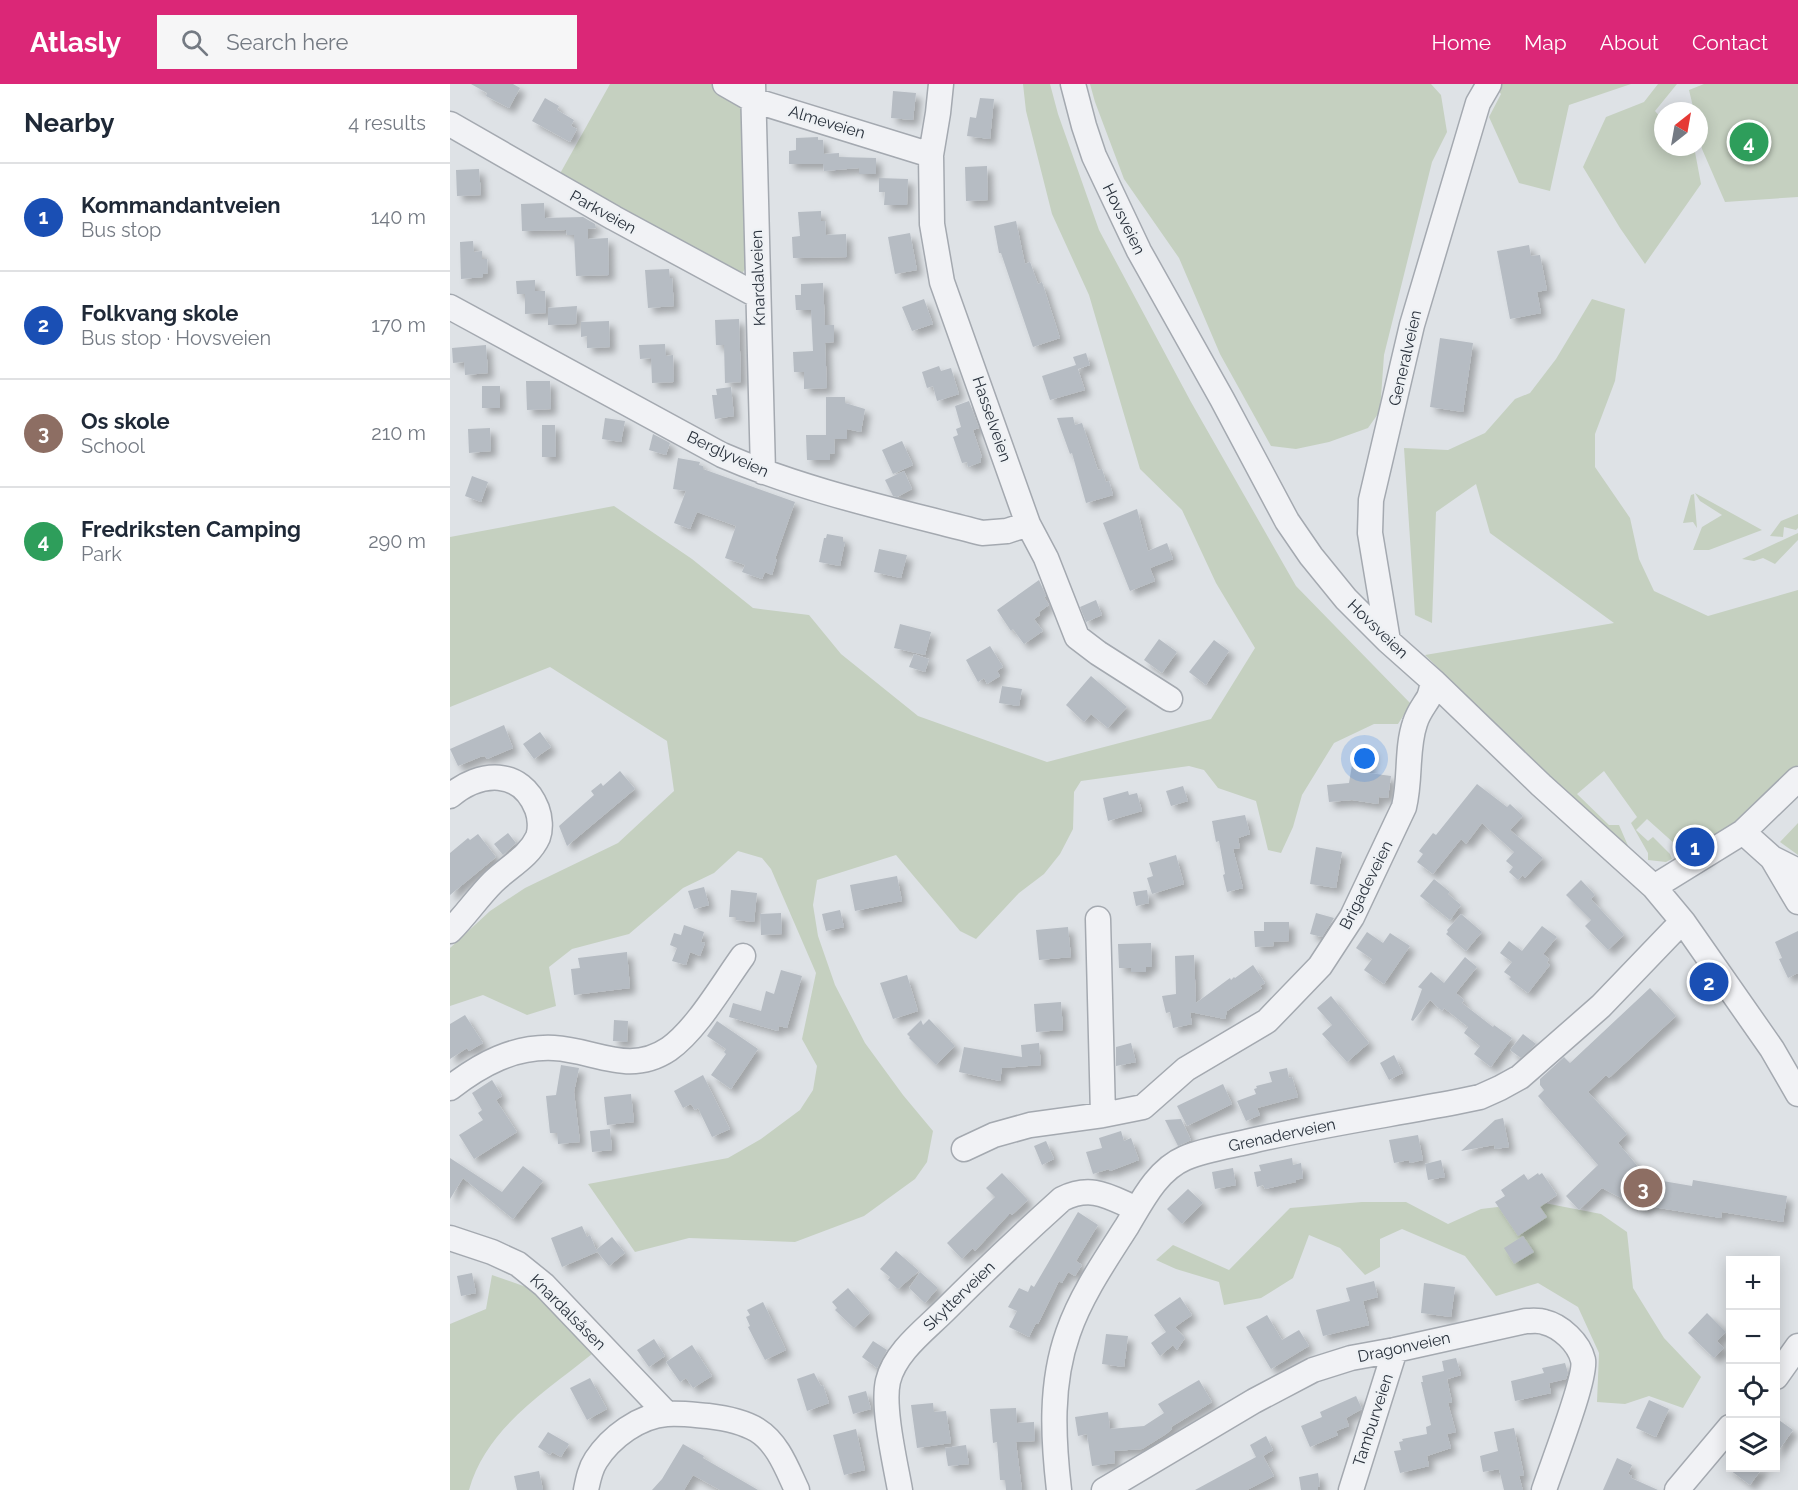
<!DOCTYPE html>
<html lang="en">
<head>
<meta charset="utf-8">
<style>
  :root { --surface:#fff; --page:#f6f6f7; --text:#1f2937; --muted:#747a83; --line:#e0e1e3; --accent:#db2777 }
  body { margin:0; font-family:Raleway,sans-serif; background:var(--page); color:var(--text) }
  .controls { position:absolute; right:18px; bottom:18px; display:grid; overflow:hidden; border-radius:0px; box-shadow:0 3px 15px #0003 }
  .controls button { width:54px; height:54px; display:grid; place-items:center; padding:0; border:0; border-bottom:2px solid var(--line); background:var(--surface); color:var(--text); font:30px sans-serif }
  .compass { position:absolute; left:1204px; top:18px; width:54px; height:54px; border-radius:50%; background:var(--surface); box-shadow:0 3px 15px #0003; rotate:31deg }
  .you { position:absolute; left:915px; top:675px; width:21px; height:21px; margin:-15px; border:4px solid #fff; border-radius:50%; background:#1a73e8; box-shadow:0 0 0 9px #1a73e833 }
  .badge { display:grid; place-items:center; width:39px; height:39px; border-radius:50%; background:var(--accent); color:#fff; font-size:20px; font-weight:700 }
  .pin { position:absolute; translate:-50% -50%; border:3px solid #fff; box-shadow:0 2px 6px #0006 }
  .list { margin:0; padding:0; list-style:none }
  h2 { display:flex; justify-content:space-between; align-items:center; height:78px; margin:0; padding:0 24px; font-size:26px }
  h2 small { font-size:20px; font-weight:400; color:var(--muted) }
  .list li { display:grid; grid-template-columns:39px 1fr auto; gap:18px; align-items:center; box-sizing:border-box; height:108px; padding:0 24px; border-top:2px solid var(--line) }
  .list b { display:block; font-size:22px; white-space:nowrap }
  .list p { margin:0; font-size:20px; white-space:nowrap; color:var(--muted) }
  .list em { font-size:20px; font-style:normal; color:var(--muted) }
  .icon { flex:none; width:33px; height:33px; fill:none; stroke:currentColor; stroke-width:2; stroke-linecap:round; stroke-linejoin:round }
  .map { position:relative; flex:none; width:1348px; height:1406px; overflow:hidden }
  header { display:flex; align-items:center; gap:36px; box-sizing:border-box; height:84px; padding:0 30px; background:var(--accent); color:#fff }
  header strong { font-size:28px }
  nav { display:flex; gap:33px; margin-inline-start:auto; font-size:21px }
  .search { width:420px; height:54px; background:var(--page); display:flex; align-items:center; gap:15px; box-sizing:border-box; padding:0 21px; border-radius:0px; color:var(--muted); font-size:22px }
  main { display:flex }
  aside { flex:1; background:var(--surface) }
  .map>svg:first-child { display:block }
  .green { fill:#c5d0c0 }
  .building { fill:#b6bcc3; filter:url(#shadow) }
  .lines { fill:none; stroke-linecap:round; stroke-linejoin:round }
  .minor-casing { stroke:#a4a9b0; stroke-width:27 }
  .minor { stroke:#f1f2f5; stroke-width:24 }
  .labels { text-anchor:middle; dominant-baseline:central; stroke-width:5; stroke-linejoin:round; paint-order:stroke }
  .street-label { font-size:16px; fill:#29313c; stroke:#eef1f4 }
</style>
</head>
<body>
<header>
<strong>Atlasly</strong>
<div class="search"><svg class="icon" aria-label="search" viewBox="0 0 24 24"><circle cx="10" cy="10" r="6"/><path d="M15 15l6 6"/></svg>Search here</div>
<nav><a>Home</a><a>Map</a><a>About</a><a>Contact</a></nav>
</header>
<main>
<aside>
<h2>Nearby<small>4 results</small></h2>
<ul class="list">
<li><span class="badge" style="background:#1a4fb4">1</span><div><b>Kommandantveien</b><p>Bus stop</p></div><em>140 m</em></li>
<li><span class="badge" style="background:#1a4fb4">2</span><div><b>Folkvang skole</b><p>Bus stop · Hovsveien</p></div><em>170 m</em></li>
<li><span class="badge" style="background:#8d6e63">3</span><div><b>Os skole</b><p>School</p></div><em>210 m</em></li>
<li><span class="badge" style="background:#2e9e5b">4</span><div><b>Fredriksten Camping</b><p>Park</p></div><em>290 m</em></li>
</ul>
</aside>
<div class="map">
<svg width="1348" height="1406" viewBox="0 0 1348 1406">
  <defs>
    <filter id="shadow"><feDropShadow dx="5.5" dy="5.5" stdDeviation="3" flood-color="#0004"/></filter>
  </defs>
  <rect width="100%" height="100%" fill="#dee2e6"/>
  <path class="green" d="M160 0H263L293 16 297 181 292 190 285 192 107 95Z
    M573 0H600L608 30 649 146 741 318 846 502 961 620 948 640H924L884 659 852 711 843 743 831 769 818 766 806 717 768 704 754 686 739 682 631 697 624 708 623 745 610 770 594 790 569 809 526 855 510 847 446 771 367 796 363 821 368 852 385 901 415 959 453 1011 483 1047 477 1078 465 1095 414 1132 345 1158 239 1154 185 1168 138 1100 278 1074 311 1055 350 1026 363 1006 367 982 352 955 366 889 321 785 312 774 288 767 264 789 233 804 179 850 122 865 99 883 106 922 77 931 33 911 0 922V864L40 827 75 804 168 759 224 707 217 657 100 583 0 623V453L164 422 242 475 303 524 359 531 391 570 468 632 597 678 761 635 805 564 766 499 732 426 690 385 639 211 602 130 576 27Z
    M640 0H981L991 11 997 48 982 78 934 271 930 327 918 344 879 358 846 365 821 362 770 270 729 174 674 95 645 18Z
    M1052 0H1181L1119 21 1100 107 1069 99 1039 33 1051 10 1048 6Z
    M1208 0H1227L1205 27 1213 36V63H1240L1245 68 1251 100 1195 180 1170 144 1133 83 1156 33 1194 18Z
    M1254 0H1348V113L1275 118 1252 65 1249 51V27H1244L1239 6Z
    M1142 215 1175 225 1165 297 1145 350V383L1180 434 1189 475 1204 507 1258 532 1348 506V681L1285 743 1235 769 1197 735 1186 746 1198 757 1203 753 1220 770 1222 775 1216 778 1198 776V769L1181 739 1187 733 1154 687 1127 710 1159 741H1169L1182 771 1120 713 975 571 1164 539 1040 449 1026 400 986 428 982 539 965 531 954 364 998 366 1035 349 1065 315 1080 309 1106 275Z
    M1245 409 1312 446 1259 466H1243L1252 443 1272 431 1250 417Z
    M1244 410 1247 444 1243 438 1233 439 1241 411Z
    M1348 430V444L1346 446 1334 443 1333 453 1320 452 1331 437Z
    M1348 449V456L1325 480 1313 474 1304 477 1292 475Z
    M1348 739V771L1330 758Z
    M912 1118H956L998 1140 1031 1125 1089 1118 1151 1130 1177 1148 1183 1204 1214 1254 1251 1293 1233 1324 1199 1312 1175 1320 1147 1318 1149 1269 1128 1223 1088 1199 1046 1212 1015 1172 952 1145 930 1155V1183L915 1191 890 1164 859 1151 843 1194 811 1214 774 1221 769 1198 726 1185 706 1176 723 1161 779 1186 840 1124Z
    M42 1191 79 1204 113 1234 142 1270C95 1308 36 1344 19 1406H0V1240L36 1225Z"/>
  <path class="building" d="M21 0H63L70 4 59 24 36 12 37 9Z
    M443 7 466 9 463 36 441 34Z
    M95 14 109 22 107 26 124 36 121 42 127 45 120 58 82 37Z
    M530 14 544 15 540 55 517 52 520 33 526 34Z
    M368 53V56H373L374 70 389 69V73L426 74V90H409V84L374 87 373 80H339V67L346 66V54Z
    M537 82 538 116 516 117 515 83Z
    M29 85 31 111 7 112 6 86Z
    M429 94 458 95 457 121H434L435 108H429Z
    M94 119 95 134 133 133 145 140 146 144 138 145V155L158 154 159 191 126 192 124 151H117L116 146 72 147 71 120Z
    M371 127V137H375L376 151 396 150 397 173 343 174 342 153 350 152 348 128Z
    M566 137 575 180 580 178 588 200 592 198 610 254 583 263 551 169H549L544 142Z
    M460 149 467 186 445 190 438 153Z
    M23 157 24 168 32 167V175H37L38 189 33 190V193L11 195 10 158Z
    M1079 161 1081 172 1090 171 1097 206 1087 208 1091 229 1060 235 1047 167Z
    M219 185 220 194H222L224 222 198 224 195 186Z
    M85 196V207H95L96 229 75 230V210H67L66 197Z
    M373 199 375 241H384V258L375 259 377 304 354 305V288H344L343 268 363 267 361 226H346L345 211H351V200Z
    M474 215 483 240 462 247 452 223Z
    M127 222 126 240 98 241V224Z
    M289 235 291 298 275 299 274 261H266L265 236Z
    M159 237 160 263 137 264V252L131 253V238Z
    M990 254 1023 259 1013 328 980 323Z
    M215 260 216 272 223 271 224 298 202 299 201 274 190 275 189 261Z
    M36 261 38 289 15 291 14 278 3 279 2 264Z
    M636 269 640 281 628 285 635 306 600 316 592 292 626 281 623 273Z
    M489 282 491 287 501 284 509 310 487 317 483 302 477 304 472 288Z
    M76 297H100L101 325 77 326Z
    M32 302H50V324H32Z
    M281 303 284 332 265 335 262 311H267L266 305Z
    M376 313H395V319L415 325 411 348 397 345V355H384L385 369 380 370V376H357L356 351H376Z
    M519 317 529 344 523 346 532 373 530 374 531 378 518 383 517 378 512 379 503 353 508 351 506 345 511 343 505 322Z
    M623 333 625 341 632 339 648 386 652 385 656 398 659 397 663 411 636 419 622 369 620 370 607 334Z
    M155 334 175 337 171 358 152 355Z
    M92 341H105L106 373H92Z
    M40 344 41 367 19 369 18 345Z
    M203 350 220 359 216 371 199 366Z
    M452 357 463 381 443 390 432 366Z
    M228 374 250 378 249 381 253 382V385L345 418 325 475H327L322 491 315 488 312 495 292 488 295 481 275 474 286 442 247 428 240 445 224 439 236 407 223 405Z
    M454 387 462 405 447 413 443 412 435 396Z
    M22 392 38 398 31 418 15 412Z
    M687 425 698 467 717 459 723 475 700 484 705 497 680 507 653 439Z
    M377 450 393 453V458H395L390 482 369 478 374 454H376Z
    M429 465 457 471 451 494 424 488Z
    M589 496 596 512 594 513 599 521 589 528 590 531 584 535 593 547 574 560 563 545 561 547 547 526Z
    M646 516 652 531 636 538 630 523Z
    M450 540 481 548 475 571 444 564Z
    M709 555 727 568 712 589 694 576Z
    M764 556 779 567 756 601 739 588Z
    M540 562 553 583 547 587 550 592 537 600 534 594 528 598 516 576Z
    M464 570 479 575 475 588 459 583Z
    M641 592 677 623 658 644 641 630 634 638 616 621Z
    M552 602 572 605 569 622 549 619Z
    M54 641 63 664 37 675 35 672 30 673 8 682 0 665Z
    M90 648 101 663 84 675 73 660Z
    M905 663 923 666 919 689 941 692 938 714 929 713 928 720 902 716 879 718 877 701 899 699Z
    M170 687 185 705 117 762 109 742 144 711 141 707 151 699 153 702Z
    M1027 700 1057 723 1060 720 1073 732 1060 746 1093 774 1075 794 1073 791 1068 796 1059 788 1063 783 1056 777 1064 768 1032 739 1016 760 1011 755 983 790 967 778 973 770 969 767 983 749 986 751Z
    M733 702 738 717 721 722 716 707Z
    M678 707 679 711 687 709 692 727 658 737 653 714Z
    M795 731 800 750 788 754 790 764 783 765 793 804 777 808 773 791 775 790 769 757 766 758 762 737Z
    M58 749 66 759 53 771 44 760Z
    M28 750 46 773 0 811V769L18 754 20 756Z
    M866 763 892 768 886 804 860 800Z
    M726 771 734 800 702 810 697 794 703 792 699 779Z
    M447 792 452 817 405 827 400 801Z
    M984 795 1000 808 998 810 1011 821 1000 836 970 812Z
    M1131 796 1145 811 1141 815 1174 851 1158 866 1135 842 1141 836 1116 811Z
    M254 803 259 821 244 825 238 807Z
    M281 806 307 809 304 838 286 836V833H279Z
    M697 806 699 819 686 822 683 808Z
    M390 826 394 843 376 847 372 830Z
    M331 829 332 850 311 851 310 830Z
    M866 829 884 834 872 853 860 850Z
    M1011 830 1032 848 1016 867 996 850 998 848 997 846Z
    M814 838H839V857L823 858 824 862 805 863 804 847H814Z
    M234 841 254 848 251 858 255 859 250 872 240 868 236 881 222 877 227 864 220 861 224 849 231 851Z
    M1092 842 1107 853 1093 870 1099 875 1097 879 1100 881 1078 909 1059 895 1061 893 1054 888 1062 878 1050 869 1059 857 1072 867Z
    M618 843 621 873 589 876 586 846Z
    M1348 847V889L1338 894 1329 875 1332 874 1325 858Z
    M917 848 933 859 940 849 960 862 934 900 914 886 922 875 906 864Z
    M701 859 702 883H696V888H681V884H669L668 860Z
    M177 868 180 904 124 911 121 885 130 884 128 874Z
    M744 871 746 919 780 894 781 896 784 893 785 894 803 881 815 899 810 902 812 904 777 927 775 935 740 928 742 940 723 944 720 928 716 929 712 912 726 910 725 872Z
    M1015 873 1027 883 1006 909 1014 916 1012 919 1043 943 1044 941 1062 954 1041 983 1024 970 1030 962 1014 949 1018 943 994 924 992 927 980 916 963 937 961 936 972 905 968 903 981 888 994 899Z
    M331 886 352 892 337 944 329 942 328 947 279 933 283 919 311 927 316 907 324 910Z
    M457 891 468 927 443 935 430 899Z
    M1200 904 1226 932 1159 994 1156 991 1138 1008 1177 1050 1168 1059 1196 1092 1201 1095 1242 1102 1243 1096 1337 1112 1333 1138 1272 1128 1271 1134 1197 1122 1196 1127 1152 1104 1129 1126 1116 1112 1148 1081 1088 1012 1094 1006 1090 1001V995L1114 973 1120 979Z
    M881 912 919 959 897 978 872 950 882 941 867 924Z
    M611 918 613 946 586 948 584 920Z
    M15 931 33 959 19 967 17 964 0 975V940Z
    M479 935 505 962 486 981 459 954 460 953 457 950 471 936 473 941Z
    M164 936 178 937 177 958 163 957Z
    M267 937 308 965 281 1005 261 991 276 970 274 968 276 965 257 952Z
    M1073 950 1086 960 1071 974 1060 966Z
    M589 959 591 981 552 984 550 997 509 988 514 963 572 973 571 961Z
    M681 959 686 978 666 982V963Z
    M944 971 953 989 939 996 930 979Z
    M111 981 129 984 124 1008 130 1058 108 1060 107 1049H100L96 1012 106 1011Z
    M837 984 839 994 842 993 848 1013 807 1024 810 1031 796 1037 787 1017 806 1010 804 1005 807 1004 806 1002 822 998 819 988Z
    M253 991 280 1045 262 1053 248 1024 245 1026 241 1020 233 1024 224 1007Z
    M42 996 52 1012 46 1016 67 1048 24 1075 9 1051 33 1036 28 1029 32 1026 22 1009Z
    M773 1000 782 1020 737 1042 727 1022Z
    M181 1010 184 1038 157 1041 154 1013Z
    M1053 1034 1059 1063 1045 1065 1044 1061 1011 1067 1045 1036Z
    M731 1035 741 1056 728 1062 715 1036Z
    M160 1045 162 1066 142 1068 140 1047Z
    M671 1047 674 1057 681 1054 689 1076 660 1087 659 1085 643 1090 636 1068 652 1064 649 1054Z
    M968 1051 973 1076 960 1079 959 1076 944 1079 939 1056Z
    M596 1057 604 1075 592 1081 584 1062Z
    M0 1074 52 1108 73 1082 93 1097 63 1135 13 1094 0 1115Z
    M842 1074 843 1081 851 1079 853 1094 846 1096V1098L815 1105 813 1101 807 1103 804 1088 811 1087 809 1081Z
    M991 1076 995 1093 978 1096 975 1080Z
    M783 1084 786 1101 765 1105 762 1088Z
    M552 1089 578 1116 562 1131 560 1129 525 1167 523 1164 512 1175 497 1159 545 1113 536 1104Z
    M1088 1089 1089 1091 1092 1089 1107 1111 1090 1123 1097 1133 1068 1152 1045 1118 1055 1112 1051 1106 1074 1090 1078 1096Z
    M738 1105 753 1119 732 1140 717 1125Z
    M628 1128 648 1141 626 1177 632 1181 625 1192 618 1188 612 1199 609 1197 588 1240 586 1239 579 1253 559 1243 567 1227 558 1223 569 1204 578 1208 581 1201 584 1203Z
    M132 1142 137 1153 140 1151 147 1168 112 1183 101 1154Z
    M1073 1152 1084 1168 1064 1180 1054 1164Z
    M162 1153 175 1169 159 1182 146 1166Z
    M446 1167 469 1187 448 1205 438 1196 440 1193 430 1185Z
    M470 1188 488 1204 475 1219 459 1204Z
    M22 1189 26 1209 11 1212 7 1192Z
    M924 1197 928 1213 913 1217 919 1241 873 1252 866 1226 900 1217 896 1204Z
    M974 1199 1005 1203 1001 1233 971 1229Z
    M398 1204 420 1229 404 1244 385 1226 387 1224 382 1218Z
    M730 1213 742 1231 725 1243 735 1254 727 1266 723 1261 710 1272 701 1259 716 1248 704 1231Z
    M313 1218 336 1266 315 1276 298 1243 300 1242 296 1233 300 1231 297 1226Z
    M1257 1229 1276 1248 1267 1257 1274 1264 1264 1274 1238 1249Z
    M817 1231 832 1256 849 1246 859 1262 821 1285 796 1243Z
    M656 1250 678 1252 674 1283 652 1280Z
    M204 1255 215 1272 199 1283 187 1266Z
    M423 1257 437 1266 427 1284 412 1273Z
    M242 1261 262 1292 243 1304 236 1294 230 1298 216 1278Z
    M1006 1274 1011 1291 997 1295 1002 1318 998 1319 1006 1348 997 1350 1001 1364 977 1372 979 1382 950 1389 944 1367 951 1366 949 1358 953 1357 952 1355 977 1350 976 1343 981 1341 971 1298H973L972 1292 994 1287 992 1277Z
    M1115 1279 1118 1289 1116 1295 1099 1299 1101 1309 1065 1317 1061 1297 1094 1289 1092 1284Z
    M364 1289 371 1302 373 1301 379 1319 357 1327 347 1295Z
    M140 1294 157 1325 137 1336 120 1304Z
    M749 1296 762 1318 721 1343 722 1345 716 1350 692 1365 664 1367 665 1379 642 1382 637 1350 628 1352 625 1333 658 1328 660 1345 694 1342 714 1329 708 1320Z
    M416 1307 421 1325 403 1330 398 1312Z
    M906 1312 912 1325 896 1334 899 1342 886 1347 888 1351 860 1363 851 1342 872 1333 870 1328Z
    M1199 1316 1219 1325 1206 1353 1186 1344Z
    M483 1319 484 1328 496 1327 501 1359 467 1364 461 1321Z
    M566 1324 567 1339 584 1338 585 1357 566 1358 572 1406H556L555 1396H550L547 1358 543 1359 540 1325Z
    M1326 1334 1343 1346 1326 1370Z
    M1064 1344 1074 1391 1069 1392 1073 1406H1054L1049 1385 1033 1388 1030 1372 1048 1367 1044 1348Z
    M406 1345 415 1386 394 1391 383 1351Z
    M98 1348 119 1360 111 1373 102 1368 100 1371 88 1363Z
    M816 1352 823 1366 813 1372 824 1392 797 1406H745L806 1373 800 1361Z
    M233 1360 254 1372 253 1374 308 1406H270L243 1391 234 1406H202L212 1395Z
    M516 1361 519 1380 498 1382 495 1364Z
    M1167 1374 1182 1381 1178 1390 1182 1392 1181 1394 1208 1406H1153Z
    M1276 1383H1313L1300 1401Z
    M89 1387 93 1406H67L64 1392Z
    M868 1389 870 1402 868 1403V1406H851L849 1393Z"/>
  <g class="lines">
    <defs>
      <path id="minor" d="M275 0 303 16 481 71
        M303 0 313 388
        M491 0 488 29 481 71 482 140 492 198 578 440 596 474 627 553 648 569 720 615
        M623 0 634 42 644 72 689 167 772 315 837 437 861 472 896 515 938 557 983 597 1091 701 1204 803 1234 839 1322 965 1348 1010
        M0 40 164 134 308 212
        M0 223 272 371C355 407 444 426 532 449L557 447 578 440
        M938 557 920 449 921 416 962 241 1028 19 1039 0
        M0 712C30 687 71 684 87 725 90 733 91 745 88 753 79 773 58 783 43 798 28 813 15 832 0 847
        M1293 748 1322 774 1348 787
        M1322 774 1348 818
        M1204 803 1293 748 1348 695
        M648 835 653 1031
        M0 1004C31 980 64 962 104 964 145 966 179 992 219 965 247 945 272 901 293 872
        M514 1065 544 1051 580 1041 653 1031 693 1023 736 985 817 937 870 882 902 833 954 723C961 695 956 665 965 639 968 629 973 623 978 615 981 610 982 602 983 597
        M0 1154 42 1168 68 1180 94 1201 217 1330
        M1326 1293 1348 1262
        M136 1406C138 1396 140 1385 146 1376 161 1353 189 1332 217 1330 231 1329 245 1331 258 1332 275 1334 292 1337 307 1346 328 1359 337 1385 347 1406
        M450 1406C445 1378 432 1323 438 1297 445 1268 475 1246 495 1226 533 1188 572 1151 612 1115 642 1100 659 1113 687 1125
        M609 1406C603 1354 600 1300 618 1249 631 1211 656 1175 677 1142 692 1117 707 1086 735 1074 756 1065 780 1062 801 1057 869 1041 938 1031 1006 1018L1030 1013 1050 1004 1070 993 1151 922 1223 847 1234 839
        M654 1406 804 1317 863 1286 901 1274 945 1266 1076 1237C1081 1237 1089 1236 1094 1238 1111 1242 1129 1259 1133 1276 1137 1293 1101 1384 1094 1406
        M901 1406 945 1266
        M1227 1406 1280 1343"/>
    </defs>
    <use href="#minor" class="minor-casing"/>
    <use href="#minor" class="minor"/>
  </g>
  <g class="labels">
    <g class="street-label">
      <text transform="translate(377 38) rotate(17)">Almeveien</text>
      <text transform="translate(153 128) rotate(29)">Parkveien</text>
      <text transform="translate(674 135) rotate(64)">Hovsveien</text>
      <text transform="translate(308 194) rotate(-92)">Knardalveien</text>
      <text transform="translate(955 274) rotate(-77)">Generalveien</text>
      <text transform="translate(542 335) rotate(71)">Hasselveien</text>
      <text transform="translate(278 370) rotate(25)">Berglyveien</text>
      <text transform="translate(928 545) rotate(44)">Hovsveien</text>
      <text transform="translate(916 801) rotate(-63)">Brigadeveien</text>
      <text transform="translate(832 1051) rotate(-12)">Grenaderveien</text>
      <text transform="translate(509 1212) rotate(-44)">Skytterveien</text>
      <text transform="translate(118 1228) rotate(45)">Knardalsåsen</text>
      <text transform="translate(954 1263) rotate(-12)">Dragonveien</text>
      <text transform="translate(923 1336) rotate(-72)">Tamburveien</text>
    </g>
  </g>
</svg>
<div class="controls">
<button>+</button>
<button>−</button>
<button><svg class="icon" aria-label="locate" viewBox="0 0 24 24"><circle cx="12" cy="12" r="6"/><path d="M12 2v4M12 18v4M2 12h4M18 12h4"/></svg></button>
<button><svg class="icon" aria-label="layers" viewBox="0 0 24 24"><path d="M12 4l9 5-9 5-9-5zM3 14l9 5 9-5"/></svg></button>
</div>
<svg class="compass" viewBox="-18 -18 36 36"><path d="M0-13l5 13h-10z" fill="#e53935"/><path d="M0 13l5-13h-10z" fill="#747a83"/></svg>
<div class="you"></div>
<div class="pin badge" style="left:1245px;top:763px;background:#1a4fb4">1</div>
<div class="pin badge" style="left:1259px;top:898px;background:#1a4fb4">2</div>
<div class="pin badge" style="left:1193px;top:1104px;background:#8d6e63">3</div>
<div class="pin badge" style="left:1299px;top:58px;background:#2e9e5b">4</div>
</div>
</main>
</body>
</html>
